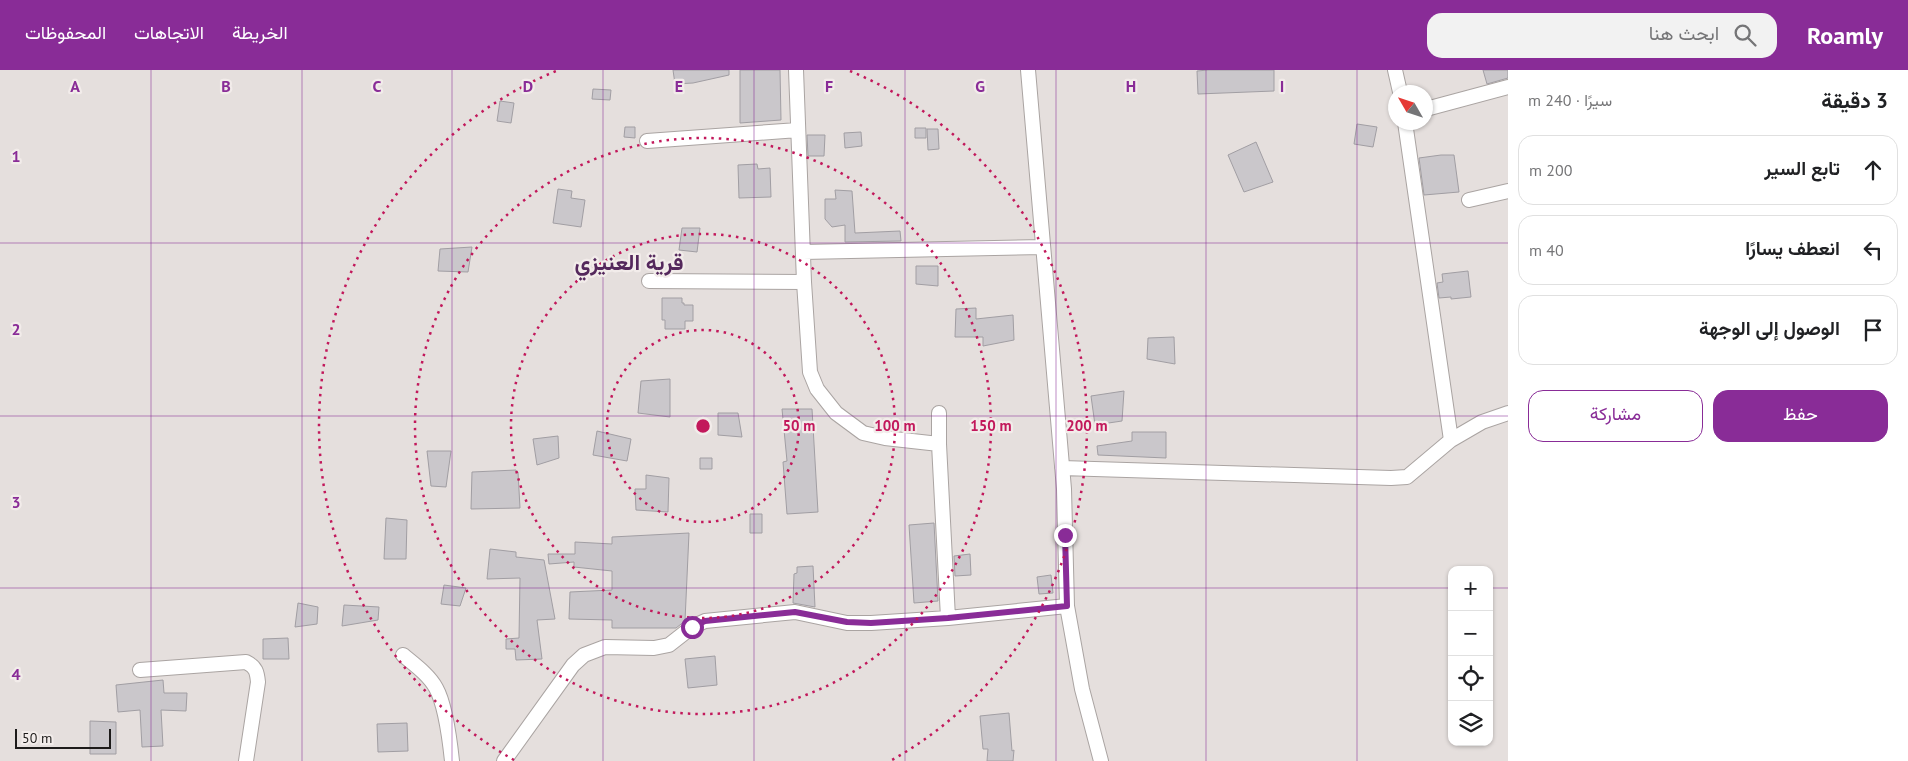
<!DOCTYPE html>
<html lang="ar">
<head>
<meta charset="utf-8">
<style>
  :root { --surface:#fff; --page:#f2f2f2; --text:#202124; --muted:#757577; --line:#e0e0e0; --accent:#892c97 }
  body { margin:0; font-family:"PT Sans",Vazirmatn,sans-serif; background:var(--page); color:var(--text); direction:rtl }
  .controls { position:absolute; right:15px; bottom:15px; display:grid; overflow:hidden; border-radius:10px; box-shadow:0 1px 4px #0004 }
  .controls button { width:45px; height:45px; display:grid; place-items:center; padding:0; border:0; border-bottom:1px solid var(--line); background:var(--surface); color:var(--text); font:25px sans-serif }
  .compass { position:absolute; left:1388px; top:15px; width:45px; height:45px; border-radius:50%; background:var(--surface); box-shadow:0 1px 4px #0004; rotate:309deg }
  .scale { position:absolute; left:15px; bottom:12px; width:96px; box-sizing:border-box; padding-left:5px; border:2px solid #1d1b1a; border-top:0; font-size:14px; line-height:18px; white-space:nowrap; color:#1d1b1a; -webkit-text-stroke:4px #f2ecea; paint-order:stroke }
  .stop { position:absolute; width:15px; height:15px; margin:-11px; border:4px solid #892c97; border-radius:50%; background:#fff }
  .stop.end { background:#892c97; border-color:#fff; box-shadow:0 1px 5px #0008 }
  .list { margin:0; padding:0; list-style:none }
  h2 { display:flex; justify-content:space-between; align-items:center; height:65px; margin:0; padding:0 20px; font-size:21px }
  h2 small { font-size:16px; font-weight:400; color:var(--muted) }
  .list li { display:grid; grid-template-columns:32px 1fr auto; gap:15px; align-items:center; box-sizing:border-box; height:70px; margin:0 10px 10px; padding:0 10px; border:1px solid var(--line); border-radius:15px }
  .list b { display:block; font-size:19px; white-space:nowrap }
  .list em { font-size:16px; font-style:normal; color:var(--muted) }
  .actions { display:flex; gap:10px; padding:15px 20px }
  .actions a { flex:1; padding:11px 0; border:1px solid var(--accent); border-radius:15px; text-align:center; font-size:18px; color:var(--accent) }
  .actions .main { background:var(--accent); color:#fff }
  .icon { flex:none; width:28px; height:28px; fill:none; stroke:currentColor; stroke-width:2; stroke-linecap:round; stroke-linejoin:round }
  .map { position:relative; flex:none; width:1508px; height:691px; overflow:hidden; direction:ltr }
  header { display:flex; align-items:center; gap:30px; box-sizing:border-box; height:70px; padding:0 25px; background:var(--accent); color:#fff }
  header strong { font-size:24px }
  nav { display:flex; gap:28px; margin-inline-start:auto; font-size:18px }
  .search { width:350px; height:45px; background:var(--page); display:flex; align-items:center; gap:12px; box-sizing:border-box; padding:0 18px; border-radius:15px; color:var(--muted); font-size:19px }
  main { display:flex }
  aside { flex:1; background:var(--surface) }
  .map>svg:first-child { display:block }
  .building { fill:#cac7cb; stroke:#a19ea3 }
  .lines { fill:none; stroke-linecap:round; stroke-linejoin:round }
  .street-casing { stroke:#aaa4a2; stroke-width:16 }
  .street { stroke:#fff; stroke-width:14 }
  .route { stroke:#892c97; stroke-width:6 }
  .grid { fill:none; stroke:#892c97; stroke-width:1; stroke-opacity:0.55 }
  .ring { fill:none; stroke:#c2185b; stroke-width:2.5; stroke-dasharray:2.5 5 }
  .labels { text-anchor:middle; dominant-baseline:central; stroke-width:4.5; stroke-linejoin:round; paint-order:stroke }
  .district-label { font-size:22px; font-weight:bold; fill:#54285c; stroke:#f2ecea }
  .grid-label { font-size:16px; text-anchor:middle; font-weight:bold; fill:#892c97; stroke:#f2ecea; stroke-width:4.5; stroke-linejoin:round; paint-order:stroke }
  .centre { fill:#c2185b; stroke:#f2ecea; stroke-width:2.5 }
  .ring-label { font-size:15px; text-anchor:middle; font-weight:bold; fill:#c2185b; stroke:#f2ecea; stroke-width:4.5; stroke-linejoin:round; paint-order:stroke }
</style>
</head>
<body>
<header>
<strong>Roamly</strong>
<div class="search"><svg class="icon" aria-label="search" viewBox="0 0 24 24"><circle cx="10" cy="10" r="6"/><path d="M15 15l6 6"/></svg>ابحث هنا</div>
<nav><a>الخريطة</a><a>الاتجاهات</a><a>المحفوظات</a></nav>
</header>
<main>
<aside>
<h2>3 دقيقة<small>سيرًا · 240 m</small></h2>
<ul class="list">
<li><svg class="icon" aria-label="ahead" viewBox="0 0 24 24"><path d="M12 20V5M6 11l6-6 6 6"/></svg><div><b>تابع السير</b></div><em>200 m</em></li>
<li><svg class="icon" aria-label="left" viewBox="0 0 24 24"><path d="M17 20v-9H6M10 6l-5 5 5 5"/></svg><div><b>انعطف يسارًا</b></div><em>40 m</em></li>
<li><svg class="icon" aria-label="arrive" viewBox="0 0 24 24"><path d="M6 21V4h12l-3 4 3 4H6"/></svg><div><b>الوصول إلى الوجهة</b></div></li>
</ul>
<div class="actions"><a class="main">حفظ</a><a>مشاركة</a></div>
</aside>
<div class="map">
<svg width="1508" height="691" viewBox="0 0 1508 691">
  <rect width="100%" height="100%" fill="#e5dfdd"/>
  <path class="building" d="M673 0H729V5L693 13 675 14Z
    M740 0H780L781 50 740 53Z
    M1208 0H1274V21L1198 24 1197 1Z
    M1483 0H1508V8L1487 14Z
    M593 19 611 20 610 30 592 29Z
    M500 31 514 33 511 53 497 51Z
    M1357 54 1377 57 1373 77 1354 74Z
    M625 57H635V68L624 67Z
    M915 58H926V68H915Z
    M927 59H938L939 79 928 80Z
    M861 62 862 76 845 78 844 63Z
    M807 65H825L824 86H808Z
    M1256 72 1273 112 1244 122 1228 85Z
    M1441 85H1454L1459 122 1424 125 1419 88Z
    M757 94 758 99 770 98 771 127 739 128 738 95Z
    M558 119 572 121 571 128 585 130 581 157 553 153Z
    M835 120 852 121 855 163 900 161 901 171 845 172V155L832 157 825 149V129H836Z
    M682 158H700L697 182 679 180Z
    M472 177 468 202 438 201 440 179Z
    M916 196H938V216L916 214Z
    M1468 201 1471 227 1451 229V227L1439 228 1437 213 1443 212 1442 204Z
    M662 228H682V233H684V235H693V251H685V259H665V250H662Z
    M976 238V249L1013 245 1014 270 983 276V267H955L956 239Z
    M1174 267 1175 294 1147 289 1148 268Z
    M670 309V347L638 343 641 311Z
    M1124 321 1122 351 1095 355 1091 326Z
    M782 339H812L818 442 787 444 783 392 787 391Z
    M718 343H738L742 367 718 365Z
    M597 361 631 369 627 391 593 385Z
    M1132 362H1166V388L1098 385 1097 376 1132 371Z
    M558 366 559 388 537 395 533 369Z
    M427 381H451L446 417 431 416Z
    M700 388H712V399H700Z
    M516 400 517 402H518L520 438 471 439 472 402Z
    M646 405 669 408 668 442 636 440 635 419H646Z
    M750 444H762V463H750Z
    M386 448 407 450 406 489H384Z
    M934 453 938 531 914 533 909 455Z
    M689 463 685 551 676 558H612V550L569 549 570 522 612 520V501L574 497V492L549 494 548 484H575V472L612 474V467Z
    M490 479 516 482V487L544 490 555 549 537 550 542 589 516 590 515 579H506V569L519 568 520 508 487 509Z
    M970 484 971 505 955 506 954 486Z
    M813 496 815 537 793 533 794 504 797 503V497Z
    M1051 505 1053 523 1039 524 1037 507Z
    M444 515 466 518 460 536 441 534Z
    M298 533 318 537 317 554 295 557Z
    M344 535 379 537 378 550 342 556Z
    M288 568 289 589H263V569Z
    M715 586 717 615 688 618 685 589Z
    M163 610 164 623H187L186 641 161 640 163 676 142 677 140 640 118 642 116 615Z
    M1009 643 1012 681 1014 680 1013 691H987L988 679H983L980 646Z
    M90 651 116 652V684H90Z
    M407 653 408 681 378 682 377 654Z"/>
  <g class="lines">
    <defs>
      <path id="street" d="M796 0 804 212 810 302 817 319 836 343 863 363 885 368 939 374
        M1028 0 1064 419 1067 536 1082 619 1101 691
        M1395 0 1400 22
        M1426 39 1508 17
        M1405 52 1451 370
        M647 71 798 60
        M1469 130 1508 121
        M803 182 1043 177
        M649 211 804 212
        M939 343V374L948 548
        M1062 398 1391 408 1407 407 1451 370 1482 352 1508 343
        M403 585C415 595 429 605 436 618 445 634 450 672 452 691
        M140 600 246 592C256 597 257 602 258 612L246 691
        M504 691 573 595 584 585 605 577 654 578 669 575 692 557 705 551 795 542 847 553H871L948 548 1067 536"/>
    </defs>
    <use href="#street" class="street-casing"/>
    <use href="#street" class="street"/>
  </g>
  <g class="lines">
    <path class="route" d="M692 557 705 551 795 542 847 552 871 553 948 548 1067 536 1065 465"/>
  </g>
  <path class="grid" d="M151 0V691M302 0V691M452 0V691M603 0V691M754 0V691M905 0V691M1056 0V691M1206 0V691M1357 0V691M0 173H1508M0 346H1508M0 518H1452M1489 518H1508"/>
  <g class="ring">
    <circle cx="703" cy="356" r="96"/>
    <circle cx="703" cy="356" r="192"/>
    <circle cx="703" cy="356" r="288"/>
    <path d="M514 690A384 384 0 0 1 556 1M850 1A384 384 0 0 1 892 690"/>
  </g>
  <g class="labels">
    <g class="district-label">
      <text x="629" y="192">قرية العنيزي</text>
    </g>
  </g>
  <g class="grid-label">
    <text x="75" y="22">A</text>
    <text x="226" y="22">B</text>
    <text x="377" y="22">C</text>
    <text x="528" y="22">D</text>
    <text x="679" y="22">E</text>
    <text x="829" y="22">F</text>
    <text x="980" y="22">G</text>
    <text x="1131" y="22">H</text>
    <text x="1282" y="22">I</text>
    <text x="16" y="92">1</text>
    <text x="16" y="265">2</text>
    <text x="16" y="438">3</text>
    <text x="16" y="610">4</text>
  </g>
  <circle cx="703" cy="356" r="8" class="centre"/>
  <g class="ring-label">
    <text x="799" y="361">50 m</text>
    <text x="895" y="361">100 m</text>
    <text x="991" y="361">150 m</text>
    <text x="1087" y="361">200 m</text>
  </g>
</svg>
<div class="controls">
<button>+</button>
<button>−</button>
<button><svg class="icon" aria-label="locate" viewBox="0 0 24 24"><circle cx="12" cy="12" r="6"/><path d="M12 2v4M12 18v4M2 12h4M18 12h4"/></svg></button>
<button><svg class="icon" aria-label="layers" viewBox="0 0 24 24"><path d="M12 4l9 5-9 5-9-5zM3 14l9 5 9-5"/></svg></button>
</div>
<svg class="compass" viewBox="-18 -18 36 36"><path d="M0-13l5 13h-10z" fill="#e53935"/><path d="M0 13l5-13h-10z" fill="#757577"/></svg>
<div class="scale">50 m</div>
<div class="stop" style="left:692px;top:557px"></div>
<div class="stop end" style="left:1065px;top:465px"></div>
</div>
</main>
</body>
</html>
